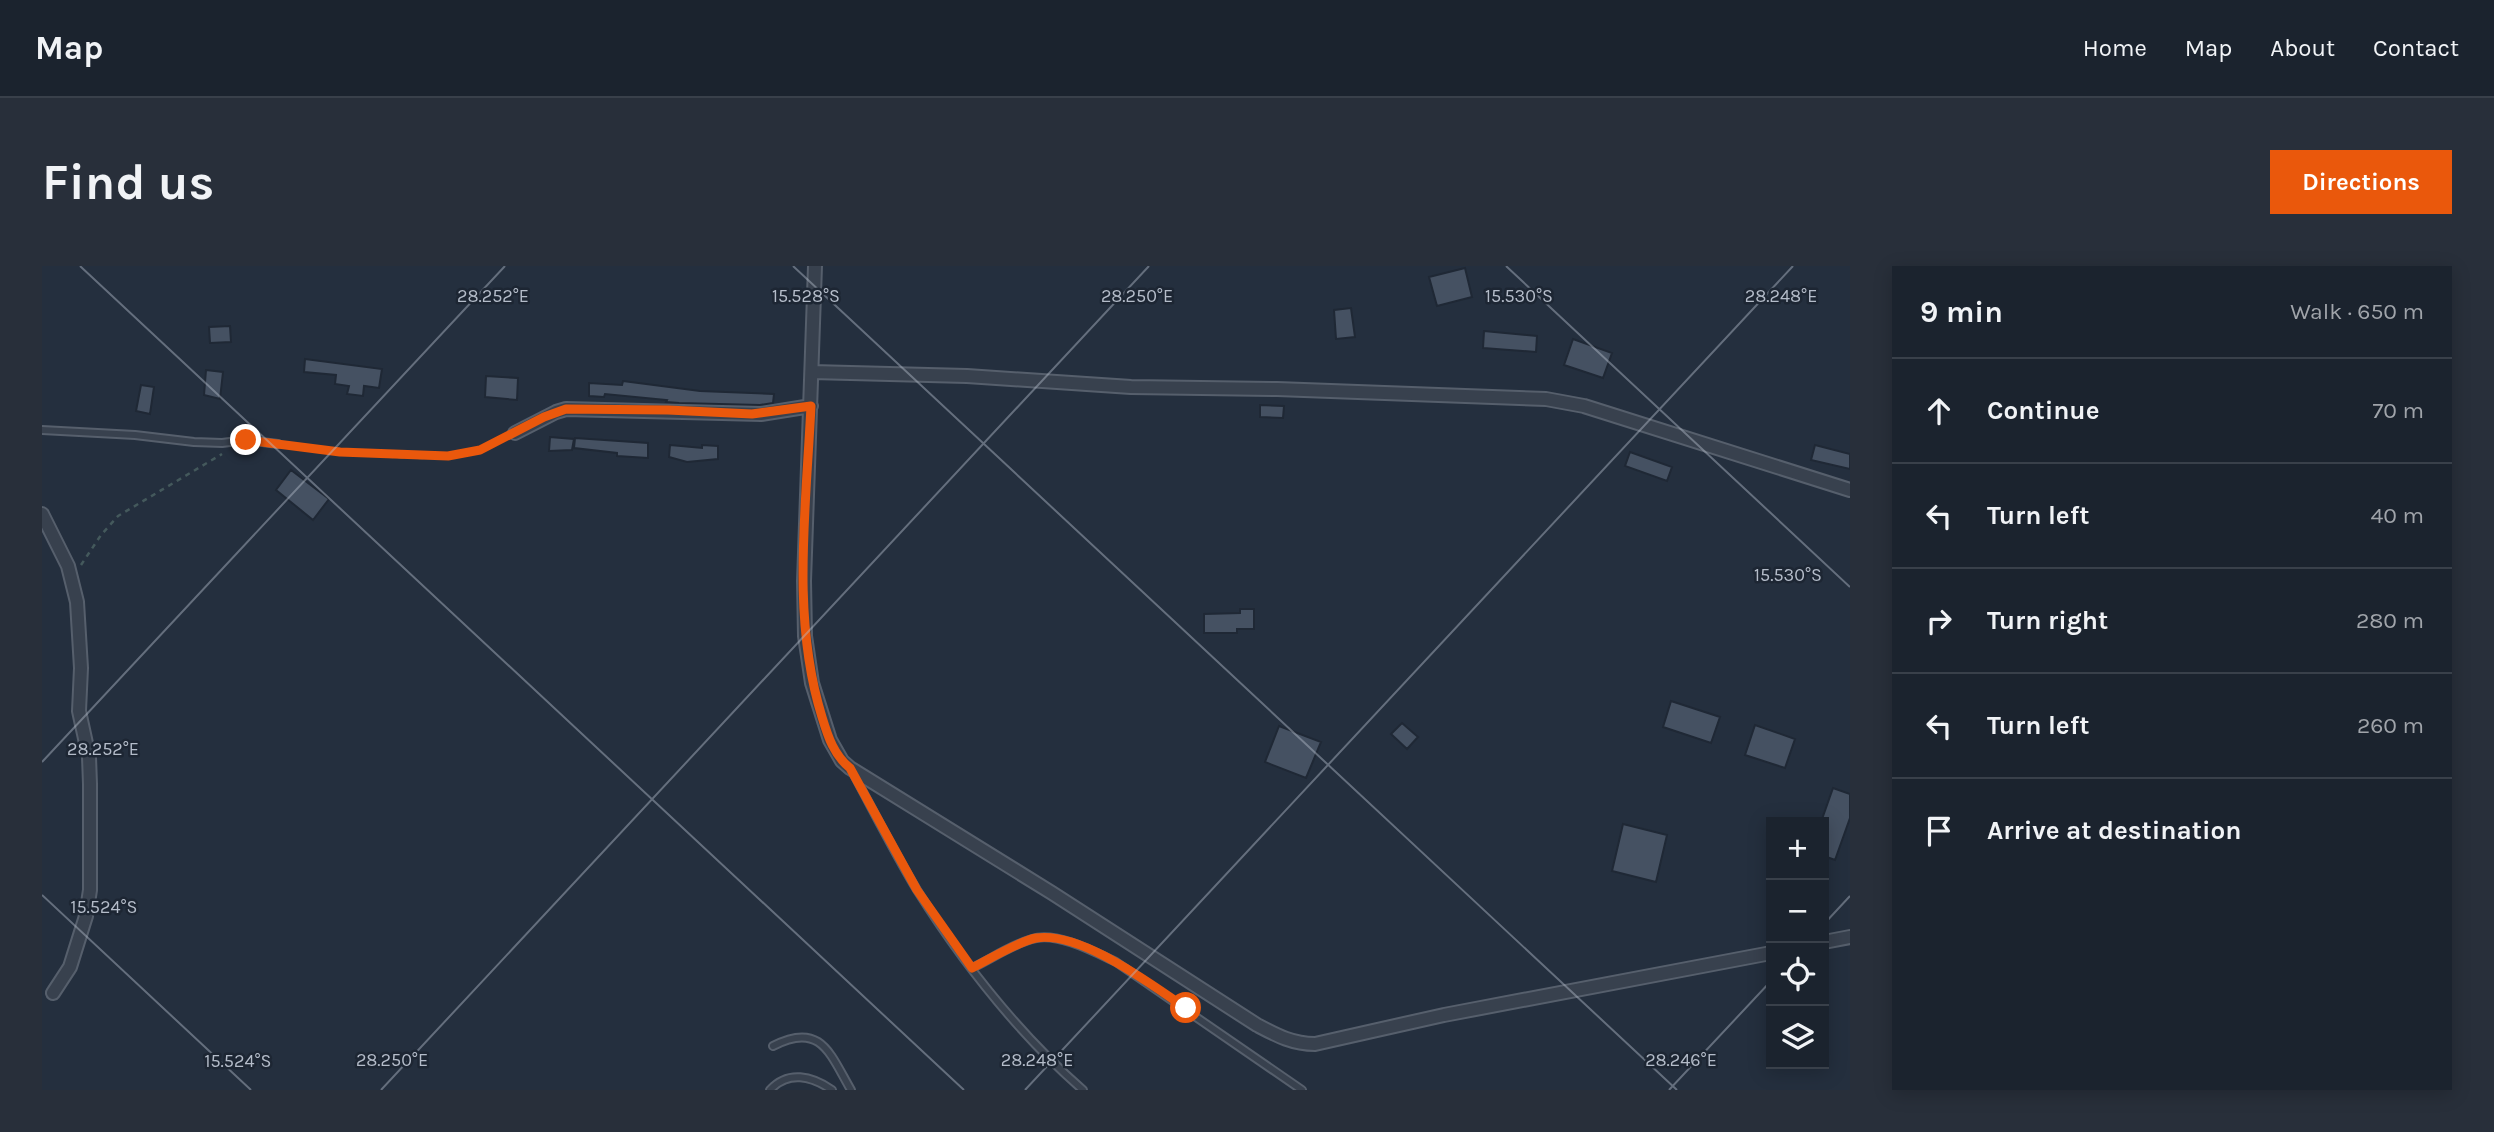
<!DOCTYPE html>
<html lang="en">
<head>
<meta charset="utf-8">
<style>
  :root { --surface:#1b232e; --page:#282f3a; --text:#f1f3f6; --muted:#a0a4aa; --line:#39404a; --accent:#ea580c }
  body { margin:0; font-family:Karla,sans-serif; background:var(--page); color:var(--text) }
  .controls { position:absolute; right:21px; bottom:21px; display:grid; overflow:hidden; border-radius:0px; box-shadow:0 4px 18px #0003 }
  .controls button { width:63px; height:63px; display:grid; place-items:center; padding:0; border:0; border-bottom:2px solid var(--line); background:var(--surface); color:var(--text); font:35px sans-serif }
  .stop { position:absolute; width:21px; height:21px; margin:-16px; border:5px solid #ea580c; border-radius:50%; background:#fff }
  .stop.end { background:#ea580c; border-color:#fff; box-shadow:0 2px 7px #0008 }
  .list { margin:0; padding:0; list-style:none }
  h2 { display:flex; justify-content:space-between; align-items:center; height:91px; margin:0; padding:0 28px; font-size:30px }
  h2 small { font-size:23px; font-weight:400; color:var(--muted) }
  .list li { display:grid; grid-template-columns:46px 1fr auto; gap:21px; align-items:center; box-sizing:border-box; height:105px; padding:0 28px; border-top:2px solid var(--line) }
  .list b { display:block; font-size:26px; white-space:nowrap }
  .list em { font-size:23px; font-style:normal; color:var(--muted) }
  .icon { flex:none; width:38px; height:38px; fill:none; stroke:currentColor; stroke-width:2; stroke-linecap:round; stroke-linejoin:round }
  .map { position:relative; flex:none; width:1808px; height:824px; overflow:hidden; border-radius:0px }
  header { display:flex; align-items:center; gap:42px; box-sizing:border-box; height:98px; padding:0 35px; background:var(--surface); border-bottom:2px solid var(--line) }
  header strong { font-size:33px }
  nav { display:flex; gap:38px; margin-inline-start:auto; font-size:24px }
  .intro { display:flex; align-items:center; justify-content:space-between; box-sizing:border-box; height:168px; padding:0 42px }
  h1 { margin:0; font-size:49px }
  .button { padding:18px 32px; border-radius:0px; background:var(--accent); color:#fff; font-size:24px; font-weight:700 }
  main { display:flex; gap:42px; padding:0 42px }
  aside { flex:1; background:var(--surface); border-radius:0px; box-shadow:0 4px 18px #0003 }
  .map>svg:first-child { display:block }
  .building { fill:#455162; stroke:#1f2835; stroke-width:2 }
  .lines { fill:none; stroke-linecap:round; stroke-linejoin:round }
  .lane-casing { stroke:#565f6c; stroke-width:10 }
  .street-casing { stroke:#565f6c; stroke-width:16 }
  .path { stroke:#44595c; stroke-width:2.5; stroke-dasharray:5 5; stroke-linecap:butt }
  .lane { stroke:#38414e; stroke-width:6 }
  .street { stroke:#38414e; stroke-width:12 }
  .route { stroke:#ea580c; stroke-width:9 }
  .ticks { fill:none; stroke:#b4bcc9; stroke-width:2; stroke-opacity:0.45 }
  .ticks-label { font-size:18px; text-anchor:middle; fill:#b4bcc9; stroke:#1d2633; stroke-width:5; stroke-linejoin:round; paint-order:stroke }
</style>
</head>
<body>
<header>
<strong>Map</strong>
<nav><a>Home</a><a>Map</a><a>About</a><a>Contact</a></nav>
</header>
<div class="intro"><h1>Find us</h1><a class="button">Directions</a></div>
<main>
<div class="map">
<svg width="1808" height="824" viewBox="0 0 1808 824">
  <rect width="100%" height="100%" fill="#242f3e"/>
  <path class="building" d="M1423 2 1430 31 1395 40 1387 11Z
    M1309 42 1313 71 1294 73 1292 44Z
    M188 60 189 76 168 77 167 61Z
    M1442 65 1495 70 1494 86 1441 82Z
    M1531 73 1570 87 1561 112 1522 99Z
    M263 93 340 103 337 122 322 120 321 130 305 128 307 120 293 118 294 109 262 106Z
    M164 104 181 106 178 133 162 129Z
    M444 110 476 112 475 134 443 131Z
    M581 115 658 125 732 128 731 137 718 139 637 137 624 136 625 134 563 128 562 131 547 130V117L580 119Z
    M99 119 112 121 108 148 94 145Z
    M1218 139 1242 140 1241 152 1218 151Z
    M508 171 532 173 530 184 507 185Z
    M533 172 606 177V192L575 190V187L532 182Z
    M628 179 660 182V179L676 180V193L645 196 627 191Z
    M1773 179 1808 188V203L1769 194Z
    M1588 186 1630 201 1625 215 1583 200Z
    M249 204 287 233 271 254 234 224Z
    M1198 343H1212V363H1195V367H1162V348L1198 347Z
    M1629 435 1678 451 1669 477 1621 461Z
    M1360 457 1376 471 1365 483 1349 468Z
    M1713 459 1753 473 1743 502 1703 489Z
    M1237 460 1279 476 1264 512 1223 496Z
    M1791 522 1808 528V552L1793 594 1782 590V556H1779Z
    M1581 558 1625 569 1614 616 1570 605Z"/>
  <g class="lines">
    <defs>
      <path id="lane" d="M0 164 93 169 152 176 180 177 204 174 236 178
        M811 507C832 546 852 586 875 624 921 697 976 767 1041 824
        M930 702C949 693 969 679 990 673 1014 665 1053 686 1074 696L1260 824
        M731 780C779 755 788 788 809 824
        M728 824C746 804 770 810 790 824"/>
      <path id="street" d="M773 0 762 315 763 370 770 417 788 474 800 495 808 502 1010 627 1215 759C1234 769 1250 778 1273 778L1402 749 1729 687
        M770 106 925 110 1089 121 1235 123 1504 133 1542 140 1808 224
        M473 167 514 146 524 143 719 148 769 140
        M0 248 26 300 35 336 39 402 37 445 47 491 48 518V624L44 650 28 701 11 727
        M1782 676 1808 671"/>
    </defs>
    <use href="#lane" class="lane-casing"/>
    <use href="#street" class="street-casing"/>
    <path class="path" d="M247 180C299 186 381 199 431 187 441 184 451 178 460 173
      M39 299 59 269 76 250 180 188"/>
    <use href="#lane" class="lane"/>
    <use href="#street" class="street"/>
  </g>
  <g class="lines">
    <path class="route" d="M204 174 298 186 406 190 438 184 502 151 524 143 626 144 710 148 769 140C764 243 749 352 780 451 786 471 792 489 808 502L875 624 930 702C946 694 977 675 994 672 1039 665 1108 718 1144 742"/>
  </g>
  <path class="ticks" d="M38 0 922 824M751 0 1635 824M1464 0 1808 321M0 496 463 0M0 629 209 824M1782 658 1808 630M339 824 1107 0M983 824 1751 0M1627 824 1729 715"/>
  <g class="ticks-label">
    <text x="764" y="36">15.528°S</text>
    <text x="1477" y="36">15.530°S</text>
    <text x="451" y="36">28.252°E</text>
    <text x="1095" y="36">28.250°E</text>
    <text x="1739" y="36">28.248°E</text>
    <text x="1746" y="315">15.530°S</text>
    <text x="61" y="489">28.252°E</text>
    <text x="62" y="647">15.524°S</text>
    <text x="350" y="800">28.250°E</text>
    <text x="995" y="800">28.248°E</text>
    <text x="1639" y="800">28.246°E</text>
    <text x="196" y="801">15.524°S</text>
  </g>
</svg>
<div class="controls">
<button>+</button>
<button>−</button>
<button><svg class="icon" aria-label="locate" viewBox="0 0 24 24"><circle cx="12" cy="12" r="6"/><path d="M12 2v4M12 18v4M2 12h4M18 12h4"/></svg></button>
<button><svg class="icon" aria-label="layers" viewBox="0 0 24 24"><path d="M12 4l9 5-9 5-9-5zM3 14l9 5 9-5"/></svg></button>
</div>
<div class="stop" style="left:1144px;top:742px"></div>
<div class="stop end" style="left:204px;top:174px"></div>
</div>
<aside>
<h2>9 min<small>Walk · 650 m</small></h2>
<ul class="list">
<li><svg class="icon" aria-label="ahead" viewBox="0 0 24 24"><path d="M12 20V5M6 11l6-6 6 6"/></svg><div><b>Continue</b></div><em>70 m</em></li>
<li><svg class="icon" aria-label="left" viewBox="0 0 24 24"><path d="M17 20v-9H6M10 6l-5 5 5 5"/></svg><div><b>Turn left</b></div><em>40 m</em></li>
<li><svg class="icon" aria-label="right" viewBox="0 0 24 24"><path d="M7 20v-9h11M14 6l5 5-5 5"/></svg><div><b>Turn right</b></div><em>280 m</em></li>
<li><svg class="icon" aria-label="left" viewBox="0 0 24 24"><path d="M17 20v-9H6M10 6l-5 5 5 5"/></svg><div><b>Turn left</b></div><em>260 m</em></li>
<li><svg class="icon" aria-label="arrive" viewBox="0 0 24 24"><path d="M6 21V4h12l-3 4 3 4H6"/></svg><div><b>Arrive at destination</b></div></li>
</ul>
</aside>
</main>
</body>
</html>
